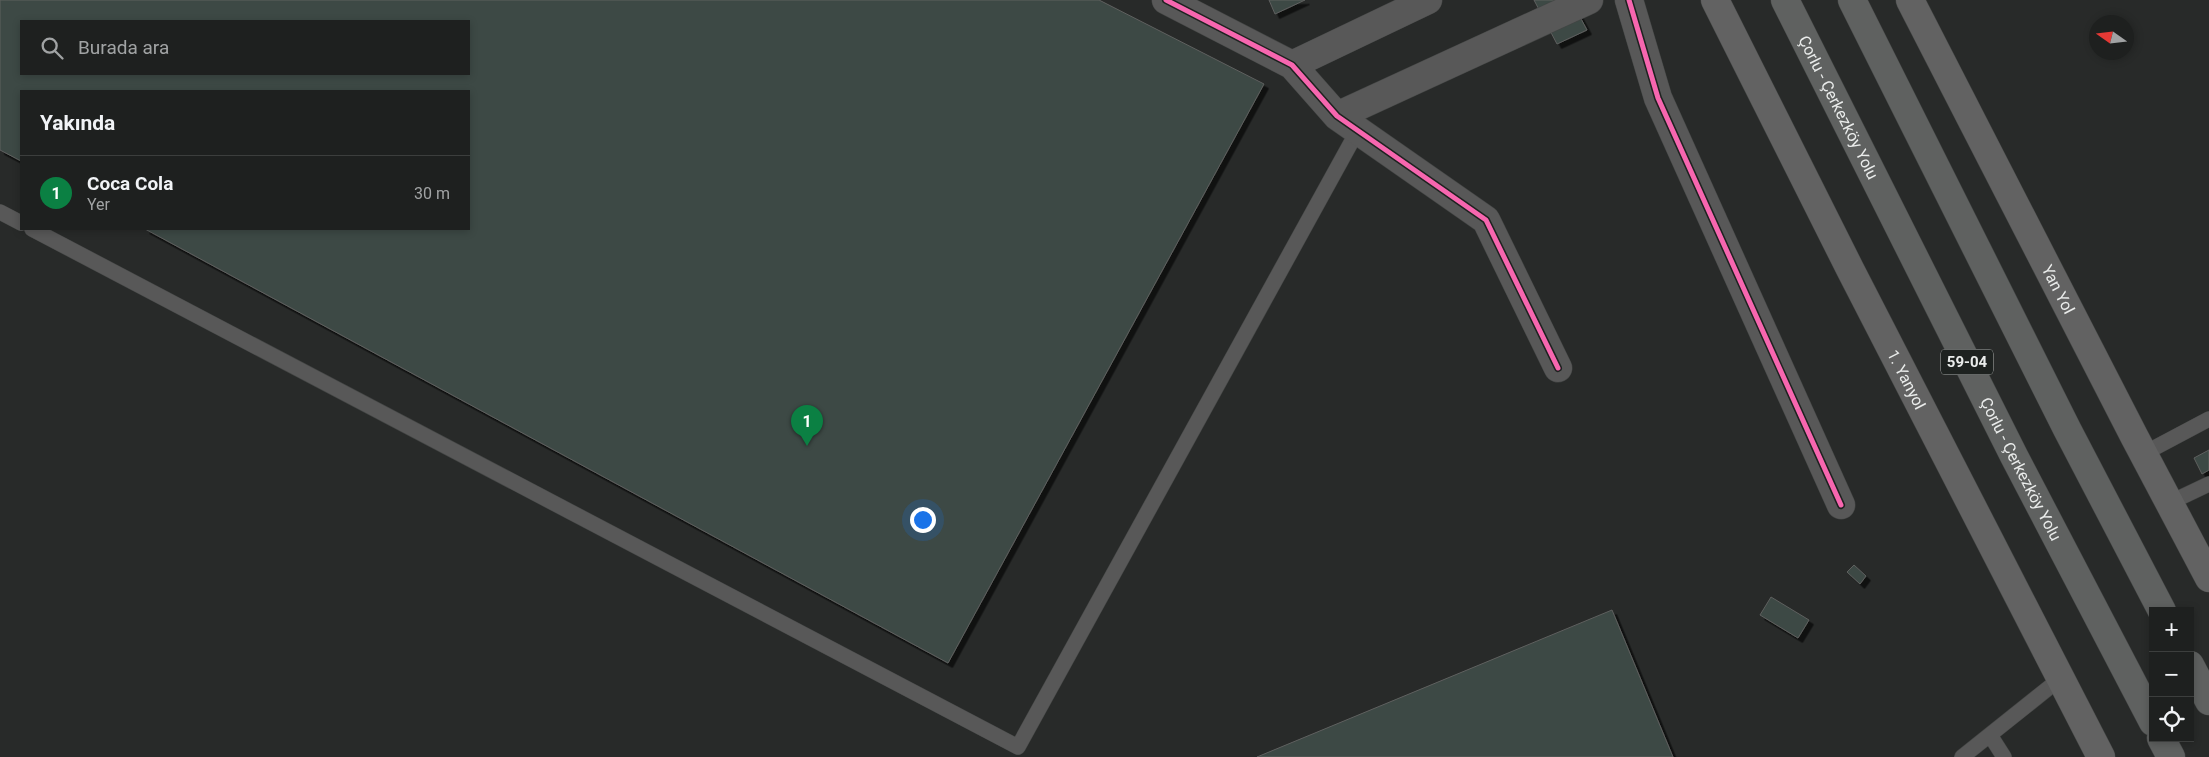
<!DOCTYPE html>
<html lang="tr">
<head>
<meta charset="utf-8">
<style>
  :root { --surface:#1e201f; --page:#262828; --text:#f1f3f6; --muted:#a1a3a4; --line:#3c3e3d; --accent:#0b8043 }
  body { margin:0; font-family:Roboto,sans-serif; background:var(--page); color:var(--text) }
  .controls { position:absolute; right:15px; bottom:15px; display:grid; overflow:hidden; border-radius:0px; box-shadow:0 2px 8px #0003 }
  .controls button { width:45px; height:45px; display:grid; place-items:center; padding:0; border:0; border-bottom:1px solid var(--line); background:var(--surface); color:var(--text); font:25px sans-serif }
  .compass { position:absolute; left:2089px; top:15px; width:45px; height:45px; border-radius:50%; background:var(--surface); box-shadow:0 2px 8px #0003; rotate:284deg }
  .you { position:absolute; left:922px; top:519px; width:18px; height:18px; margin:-12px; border:4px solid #fff; border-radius:50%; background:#1a73e8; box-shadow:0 0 0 8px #1a73e833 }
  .badge { display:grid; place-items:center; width:32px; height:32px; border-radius:50%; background:var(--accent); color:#fff; font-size:16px; font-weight:700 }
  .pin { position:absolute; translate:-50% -41px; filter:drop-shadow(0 1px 2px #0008) }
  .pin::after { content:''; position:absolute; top:26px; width:18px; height:15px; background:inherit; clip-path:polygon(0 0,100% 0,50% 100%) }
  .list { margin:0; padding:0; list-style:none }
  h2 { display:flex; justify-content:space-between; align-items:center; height:65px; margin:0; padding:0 20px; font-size:21px }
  h2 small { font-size:16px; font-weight:400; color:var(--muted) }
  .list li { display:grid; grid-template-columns:32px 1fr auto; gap:15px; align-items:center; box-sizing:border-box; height:75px; padding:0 20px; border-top:1px solid var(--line) }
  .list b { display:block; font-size:19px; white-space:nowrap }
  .list p { margin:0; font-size:16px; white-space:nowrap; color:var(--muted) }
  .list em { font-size:16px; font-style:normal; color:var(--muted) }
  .icon { flex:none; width:28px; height:28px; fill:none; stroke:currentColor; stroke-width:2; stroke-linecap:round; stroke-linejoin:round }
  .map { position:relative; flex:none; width:2209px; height:757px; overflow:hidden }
  .search { position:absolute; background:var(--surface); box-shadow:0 2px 8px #0003; left:20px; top:20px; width:450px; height:55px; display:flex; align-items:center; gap:12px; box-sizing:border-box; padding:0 18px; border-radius:0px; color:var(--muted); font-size:19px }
  .panel { position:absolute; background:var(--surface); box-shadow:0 2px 8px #0003; left:20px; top:90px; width:450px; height:140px; border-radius:0px }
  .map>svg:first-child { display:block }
  .building { fill:#3c4844; stroke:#5f605f; fill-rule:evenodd; filter:url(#shadow) }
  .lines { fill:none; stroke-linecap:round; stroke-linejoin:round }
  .service-casing { stroke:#434544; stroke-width:16 }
  .minor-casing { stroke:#434544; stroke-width:29 }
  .secondary-casing { stroke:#434544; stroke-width:29 }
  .primary-casing { stroke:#434544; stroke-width:29 }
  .service { stroke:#585858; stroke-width:15 }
  .minor { stroke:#585858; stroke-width:28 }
  .secondary { stroke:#626262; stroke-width:28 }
  .primary { stroke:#5f6160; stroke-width:28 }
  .cycleway-casing { stroke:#1e2220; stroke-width:8 }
  .cycleway { stroke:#f766af; stroke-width:5 }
  .labels { text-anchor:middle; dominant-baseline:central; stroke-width:5; stroke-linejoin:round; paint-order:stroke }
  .shield { fill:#1e2220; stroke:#adafae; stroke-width:1 }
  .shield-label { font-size:15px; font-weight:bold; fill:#eaeceb }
  .street-label { font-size:16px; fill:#eaeceb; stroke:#1e2220 }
</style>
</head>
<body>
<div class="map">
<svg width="2209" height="757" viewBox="0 0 2209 757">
  <defs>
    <filter id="shadow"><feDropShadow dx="4.5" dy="4.5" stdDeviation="0" flood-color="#0009"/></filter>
  </defs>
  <rect width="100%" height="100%" fill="#282a29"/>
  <path class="building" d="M0 0H1099L1264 84 948 663 145 229H469V91H21V161L0 150ZM21 21H469V74H21Z
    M1269 0H1305L1275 14Z
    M1534 0H1571L1587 30 1557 44Z
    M2209 450V470L2202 474 2194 458Z
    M1854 565 1866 576 1860 584 1847 572Z
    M1771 597 1809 620 1798 638 1760 615Z
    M1612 610 1673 757H1257Z"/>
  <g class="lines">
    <defs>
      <path id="service" d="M0 212 21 223
        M32 229 1018 747 1358 130
        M2143 454 2209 419
        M2169 503 2209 484
        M1990 735 2004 757
        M1962 757 2061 678"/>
      <path id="minor" d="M1166 0 1292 65 1337 116 1486 220 1558 368
        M1629 0 1658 98 1841 505
        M1292 65 1428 0
        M1337 116 1589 0"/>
      <g id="secondary">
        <path id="s1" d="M1715 0 1850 269 2101 757"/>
        <path id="s2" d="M1910 0 2134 436 2209 578"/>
      </g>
      <g id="primary">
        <path id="s3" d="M1785 0 2014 456 2153 722"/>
        <path d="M1852 0 2067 429 2162 611"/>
        <path d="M2190 665 2209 701"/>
        <path d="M2161 738 2171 757"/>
      </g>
    </defs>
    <use href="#service" class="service-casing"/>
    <use href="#minor" class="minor-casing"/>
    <use href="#secondary" class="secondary-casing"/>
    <use href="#primary" class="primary-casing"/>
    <use href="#service" class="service"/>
    <use href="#minor" class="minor"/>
    <use href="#secondary" class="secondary"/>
    <use href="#primary" class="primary"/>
    <defs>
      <path id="cycleway" d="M1166 0 1292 65 1337 116 1486 220 1558 368
        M1629 0 1658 98 1841 505"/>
    </defs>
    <use href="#cycleway" class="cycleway-casing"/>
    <use href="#cycleway" class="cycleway"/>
  </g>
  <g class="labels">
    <rect class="shield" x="1941" y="349.5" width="52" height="25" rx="4"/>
    <g class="shield-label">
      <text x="1967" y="362">59-04</text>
    </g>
    <g class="street-label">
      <text stroke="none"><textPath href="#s3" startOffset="120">Çorlu - Çerkezköy Yolu</textPath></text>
      <text stroke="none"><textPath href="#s2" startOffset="325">Yan Yol</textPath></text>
      <text stroke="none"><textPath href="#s1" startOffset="425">1. Yanyol</textPath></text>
      <text stroke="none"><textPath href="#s3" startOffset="525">Çorlu - Çerkezköy Yolu</textPath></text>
    </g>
  </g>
</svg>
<div class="controls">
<button>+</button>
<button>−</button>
<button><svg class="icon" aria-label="locate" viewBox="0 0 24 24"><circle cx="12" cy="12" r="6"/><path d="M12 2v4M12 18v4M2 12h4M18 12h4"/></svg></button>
</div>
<svg class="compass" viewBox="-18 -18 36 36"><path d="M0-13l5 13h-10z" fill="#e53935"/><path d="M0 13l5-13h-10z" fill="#a1a3a4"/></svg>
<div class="you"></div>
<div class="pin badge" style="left:807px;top:446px">1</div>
<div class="search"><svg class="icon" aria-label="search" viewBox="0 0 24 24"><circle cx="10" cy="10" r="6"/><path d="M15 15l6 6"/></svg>Burada ara</div>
<section class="panel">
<h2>Yakında<small></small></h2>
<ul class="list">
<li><span class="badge">1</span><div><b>Coca Cola</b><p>Yer</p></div><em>30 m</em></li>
</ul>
</section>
</div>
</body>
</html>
